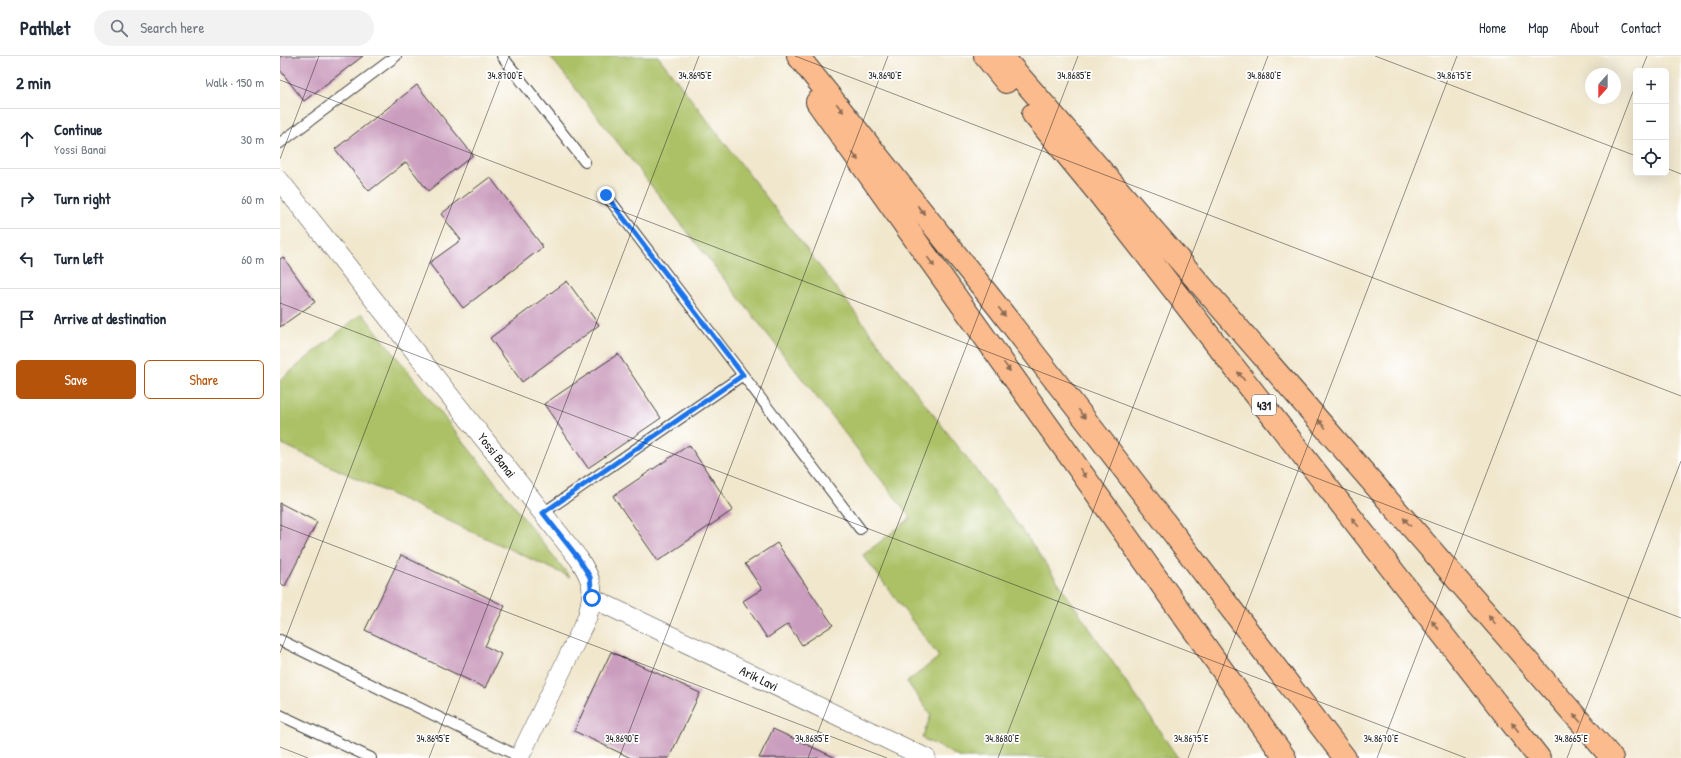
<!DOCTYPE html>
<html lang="en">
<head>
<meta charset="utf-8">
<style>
  :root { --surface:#fff; --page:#f2f2f3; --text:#1f2937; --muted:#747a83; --line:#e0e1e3; --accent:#b45309 }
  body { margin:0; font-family:"Patrick Hand",sans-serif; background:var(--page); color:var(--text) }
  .controls { position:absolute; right:12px; top:12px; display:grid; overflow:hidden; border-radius:6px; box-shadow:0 4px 16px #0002 }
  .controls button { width:36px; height:36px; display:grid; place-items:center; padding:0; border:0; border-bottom:1px solid var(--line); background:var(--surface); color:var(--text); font:20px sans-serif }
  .compass { position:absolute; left:1305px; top:12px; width:36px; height:36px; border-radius:50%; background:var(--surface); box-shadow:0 4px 16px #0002; rotate:201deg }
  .stop { position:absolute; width:12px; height:12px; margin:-9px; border:3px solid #1a73e8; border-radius:50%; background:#fff }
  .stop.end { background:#1a73e8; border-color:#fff; box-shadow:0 1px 4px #0008 }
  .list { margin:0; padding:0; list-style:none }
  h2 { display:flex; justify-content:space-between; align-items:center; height:52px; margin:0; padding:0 16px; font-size:17px }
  h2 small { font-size:13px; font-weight:400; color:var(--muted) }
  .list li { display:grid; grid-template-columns:26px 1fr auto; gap:12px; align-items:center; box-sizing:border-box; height:60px; padding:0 16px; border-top:1px solid var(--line) }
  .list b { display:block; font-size:15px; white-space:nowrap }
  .list p { margin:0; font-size:13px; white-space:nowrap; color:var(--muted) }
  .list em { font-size:13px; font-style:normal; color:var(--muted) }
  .actions { display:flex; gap:8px; padding:12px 16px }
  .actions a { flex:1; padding:9px 0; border:1px solid var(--accent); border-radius:6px; text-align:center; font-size:14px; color:var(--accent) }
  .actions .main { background:var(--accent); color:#fff }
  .icon { flex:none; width:22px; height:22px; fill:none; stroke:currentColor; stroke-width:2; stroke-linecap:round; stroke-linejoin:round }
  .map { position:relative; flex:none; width:1401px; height:702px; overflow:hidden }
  header { display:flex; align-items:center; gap:24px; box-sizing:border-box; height:56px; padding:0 20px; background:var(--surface); border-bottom:1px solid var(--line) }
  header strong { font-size:19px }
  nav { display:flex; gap:22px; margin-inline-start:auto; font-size:14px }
  .search { width:280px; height:36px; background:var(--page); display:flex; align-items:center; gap:10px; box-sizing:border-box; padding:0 14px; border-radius:22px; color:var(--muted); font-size:15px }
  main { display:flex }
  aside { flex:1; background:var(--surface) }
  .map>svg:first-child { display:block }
  .green { fill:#acc166; stroke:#646e41 }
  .building { fill:#ca9cbd }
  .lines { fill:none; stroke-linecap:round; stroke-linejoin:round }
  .service-casing { stroke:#3c3a37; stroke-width:12 }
  .minor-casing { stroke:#3c3a37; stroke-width:20 }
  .motorway-casing { stroke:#3c3a37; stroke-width:24 }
  .service { stroke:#fff; stroke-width:10 }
  .minor { stroke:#fff; stroke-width:19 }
  .motorway { stroke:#fbbb8d; stroke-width:22 }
  .oneway { fill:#8c6c54 }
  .route { stroke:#1a73e8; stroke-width:5 }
  .ticks { fill:none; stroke:#1c1c1c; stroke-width:1; stroke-opacity:0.45 }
  .labels { text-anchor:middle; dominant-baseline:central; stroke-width:3.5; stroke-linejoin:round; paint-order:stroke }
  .shield { fill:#fff; stroke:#606060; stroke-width:1 }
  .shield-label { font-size:12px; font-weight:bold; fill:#1c1c1c }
  .street-label { font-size:13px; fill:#1c1c1c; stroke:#fff }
  .ticks-label { font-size:10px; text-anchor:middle; fill:#1c1c1c; stroke:#fff; stroke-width:3.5; stroke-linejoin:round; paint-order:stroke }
</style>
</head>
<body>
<header>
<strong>Pathlet</strong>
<div class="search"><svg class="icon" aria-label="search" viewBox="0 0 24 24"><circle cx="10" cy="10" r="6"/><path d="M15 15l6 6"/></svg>Search here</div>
<nav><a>Home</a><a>Map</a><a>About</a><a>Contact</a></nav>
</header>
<main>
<aside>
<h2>2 min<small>Walk · 150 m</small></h2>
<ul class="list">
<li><svg class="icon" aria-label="ahead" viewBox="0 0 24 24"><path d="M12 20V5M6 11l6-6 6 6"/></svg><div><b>Continue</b><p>Yossi Banai</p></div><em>30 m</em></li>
<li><svg class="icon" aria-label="right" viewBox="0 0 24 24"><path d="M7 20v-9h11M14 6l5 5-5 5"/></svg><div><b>Turn right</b></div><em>60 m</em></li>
<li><svg class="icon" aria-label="left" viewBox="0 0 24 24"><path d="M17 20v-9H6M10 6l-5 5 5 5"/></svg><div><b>Turn left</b></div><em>60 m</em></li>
<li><svg class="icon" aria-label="arrive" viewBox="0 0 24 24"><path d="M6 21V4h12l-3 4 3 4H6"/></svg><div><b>Arrive at destination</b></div></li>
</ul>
<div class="actions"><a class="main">Save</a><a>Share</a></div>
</aside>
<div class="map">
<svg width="1401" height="702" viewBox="0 0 1401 702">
  <rect width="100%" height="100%" fill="#fff"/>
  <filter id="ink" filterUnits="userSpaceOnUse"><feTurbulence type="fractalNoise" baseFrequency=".025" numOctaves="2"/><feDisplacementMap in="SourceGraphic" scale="8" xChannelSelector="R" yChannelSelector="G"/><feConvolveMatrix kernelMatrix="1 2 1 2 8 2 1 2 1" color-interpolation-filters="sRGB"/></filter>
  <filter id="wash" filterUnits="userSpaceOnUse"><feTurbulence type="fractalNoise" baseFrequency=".012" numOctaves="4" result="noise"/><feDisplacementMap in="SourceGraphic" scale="16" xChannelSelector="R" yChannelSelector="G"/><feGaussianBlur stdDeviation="0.9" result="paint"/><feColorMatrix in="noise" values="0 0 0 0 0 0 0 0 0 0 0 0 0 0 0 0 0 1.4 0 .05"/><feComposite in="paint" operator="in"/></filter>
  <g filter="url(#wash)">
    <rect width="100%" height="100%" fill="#f1e7cd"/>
    <path class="green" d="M270 0H378L746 479 898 702H681L642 682 651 659 627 626 659 601 583 499 631 462Z
      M82 257 290 521 0 387V324Z"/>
    <g id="blocks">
      <path class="building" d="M0 0H83L24 45 0 14Z
        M137 29 193 99 148 135 126 106 89 135 55 93Z
        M210 121 263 191 183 252 149 207 181 184 161 158Z
        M3 201 35 246 0 271V203Z
        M287 225 319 269 242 326 210 282Z
        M338 298 381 362 308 412 264 348Z
        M409 389 453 454 378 505 333 440Z
        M0 447 37 466 5 530 0 527Z
        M497 487 553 569 522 589 508 568 487 582 463 545 482 533 465 508Z
        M121 499 225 550 205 590 221 598 205 632 85 574Z
        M331 596 420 637 389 702H351L294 675Z
        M493 673 556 702H479Z"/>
    </g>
  </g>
  <g filter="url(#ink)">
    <use href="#blocks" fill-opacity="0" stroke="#3c3a37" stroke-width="1"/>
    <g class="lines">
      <defs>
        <path id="service" d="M222 0 305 106
          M0 87 116 0
          M326 139 580 473
          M263 457 463 319
          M0 584 242 702
          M0 659 91 702"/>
        <path id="minor" d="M0 125 299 503C315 528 314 534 307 562L239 702
          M312 542 646 702"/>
        <path id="motorway" d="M518 0 718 251 874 452 1065 702
          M705 0 726 26
          M722 0 1332 702
          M537 46 1005 702
          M753 58 819 138 1259 702"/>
      </defs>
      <use href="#service" class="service-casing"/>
      <use href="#minor" class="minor-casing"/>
      <use href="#motorway" class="motorway-casing"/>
      <use href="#service" class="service"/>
      <use href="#minor" class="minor"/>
      <use href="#motorway" class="motorway"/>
    </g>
    <defs><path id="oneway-solid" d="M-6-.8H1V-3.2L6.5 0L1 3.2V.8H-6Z"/></defs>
    <g class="oneway">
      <use href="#oneway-solid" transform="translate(560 52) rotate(51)"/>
      <use href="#oneway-solid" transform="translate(575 100) rotate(54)"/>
      <use href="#oneway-solid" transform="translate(641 154) rotate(51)"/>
      <use href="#oneway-solid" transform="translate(651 206) rotate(54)"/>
      <use href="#oneway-solid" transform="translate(722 256) rotate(52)"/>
      <use href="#oneway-solid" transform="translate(727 311) rotate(54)"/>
      <use href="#oneway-solid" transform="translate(961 320) rotate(-128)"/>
      <use href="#oneway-solid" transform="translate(802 358) rotate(52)"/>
      <use href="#oneway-solid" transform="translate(1042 368) rotate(-131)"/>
      <use href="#oneway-solid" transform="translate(803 417) rotate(54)"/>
      <use href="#oneway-solid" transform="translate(1075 466) rotate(-128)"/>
      <use href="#oneway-solid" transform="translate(1127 466) rotate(-131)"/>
      <use href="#oneway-solid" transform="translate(1212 564) rotate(-131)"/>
      <use href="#oneway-solid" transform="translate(1155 569) rotate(-128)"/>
      <use href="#oneway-solid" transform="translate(1297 662) rotate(-131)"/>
      <use href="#oneway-solid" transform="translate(1235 671) rotate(-128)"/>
    </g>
  </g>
  <g class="lines" filter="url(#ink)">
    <path class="route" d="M312 542 310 521 299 503 263 457 463 319 326 139"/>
  </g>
  <path class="ticks" d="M515 0 1401 340M1095 0 1356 100M1361 15 1367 0M0 24 1401 562M0 103 39 0M1386 112 1401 118M0 247 1186 702M0 469 607 702M0 597 229 0M0 691 28 702M149 702 419 0M339 702 608 0M528 702 798 0M718 702 988 0M908 702 1177 0M1097 702 1356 28M1287 702 1401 405"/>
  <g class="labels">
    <rect class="shield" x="972" y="339" width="24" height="20" rx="3"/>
    <g class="shield-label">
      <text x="984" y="349">431</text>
    </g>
    <g class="street-label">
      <text transform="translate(217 399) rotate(52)">Yossi Banai</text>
      <text transform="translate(479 622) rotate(26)">Arik Lavi</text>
    </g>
  </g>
  <g class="ticks-label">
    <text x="225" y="23">34.8700°E</text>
    <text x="415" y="23">34.8695°E</text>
    <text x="605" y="23">34.8690°E</text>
    <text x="794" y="23">34.8685°E</text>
    <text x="984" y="23">34.8680°E</text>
    <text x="1174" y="23">34.8675°E</text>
    <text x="153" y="686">34.8695°E</text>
    <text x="342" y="686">34.8690°E</text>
    <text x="532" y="686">34.8685°E</text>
    <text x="722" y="686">34.8680°E</text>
    <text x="911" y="686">34.8675°E</text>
    <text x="1101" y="686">34.8670°E</text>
    <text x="1291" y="686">34.8665°E</text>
  </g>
</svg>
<div class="controls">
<button>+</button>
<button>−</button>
<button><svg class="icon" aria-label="locate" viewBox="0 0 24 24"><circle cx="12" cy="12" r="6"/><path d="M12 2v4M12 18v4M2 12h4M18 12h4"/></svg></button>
</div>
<svg class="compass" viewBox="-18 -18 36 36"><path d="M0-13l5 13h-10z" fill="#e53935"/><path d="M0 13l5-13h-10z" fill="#747a83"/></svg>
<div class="stop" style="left:312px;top:542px"></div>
<div class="stop end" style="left:326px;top:139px"></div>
</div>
</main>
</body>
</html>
